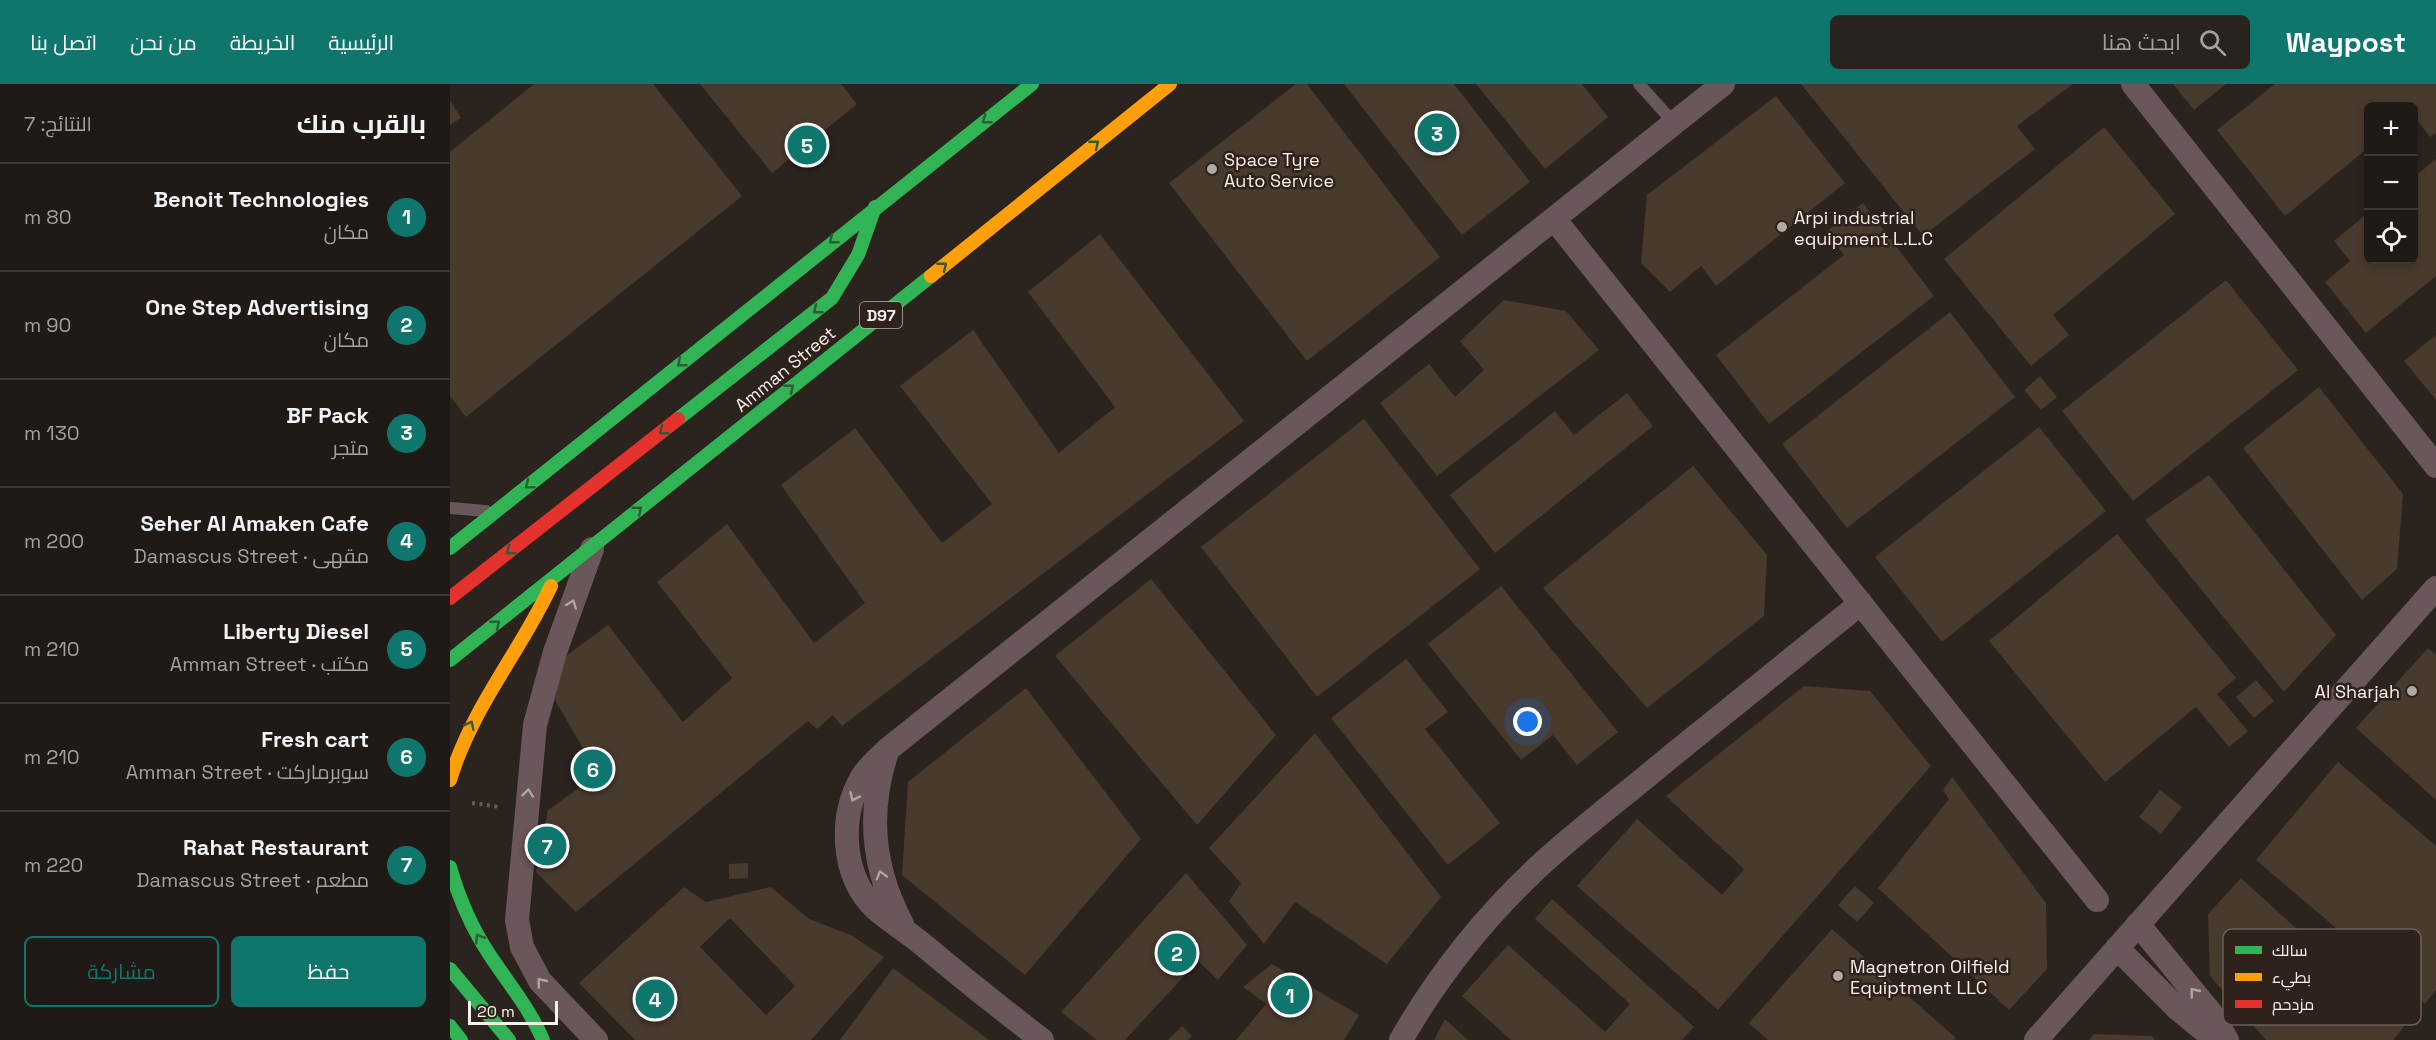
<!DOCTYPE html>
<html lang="ar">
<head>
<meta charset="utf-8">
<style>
  :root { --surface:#201a16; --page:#28231f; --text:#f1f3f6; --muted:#a2a1a1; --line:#3d3835; --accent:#0f766e }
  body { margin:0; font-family:"Space Grotesk",Cairo,sans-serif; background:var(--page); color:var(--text); direction:rtl }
  .controls { position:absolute; right:18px; top:18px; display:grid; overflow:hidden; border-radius:9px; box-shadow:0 3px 9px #0003 }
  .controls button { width:54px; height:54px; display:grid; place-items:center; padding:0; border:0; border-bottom:2px solid var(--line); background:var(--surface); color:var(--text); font:30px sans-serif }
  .scale { position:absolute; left:18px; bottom:15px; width:90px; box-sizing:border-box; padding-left:6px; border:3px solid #f9f1eb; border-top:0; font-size:16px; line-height:21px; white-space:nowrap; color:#f9f1eb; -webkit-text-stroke:4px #2e221a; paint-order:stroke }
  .you { position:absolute; left:1078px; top:638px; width:21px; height:21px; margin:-15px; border:4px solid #fff; border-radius:50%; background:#1a73e8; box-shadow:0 0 0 9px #1a73e833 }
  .badge { display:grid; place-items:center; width:39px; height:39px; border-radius:50%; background:var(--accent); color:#fff; font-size:20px; font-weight:700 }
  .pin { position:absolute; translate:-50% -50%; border:3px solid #fff; box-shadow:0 2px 6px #0006 }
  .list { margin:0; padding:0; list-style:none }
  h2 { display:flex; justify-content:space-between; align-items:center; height:78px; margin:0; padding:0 24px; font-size:26px }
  h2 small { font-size:20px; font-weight:400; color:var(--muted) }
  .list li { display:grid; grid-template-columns:39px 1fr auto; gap:18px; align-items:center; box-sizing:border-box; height:108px; padding:0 24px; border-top:2px solid var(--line) }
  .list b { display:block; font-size:22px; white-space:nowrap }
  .list p { margin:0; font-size:20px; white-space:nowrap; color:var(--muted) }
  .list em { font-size:20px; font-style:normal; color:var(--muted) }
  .actions { display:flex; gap:12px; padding:18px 24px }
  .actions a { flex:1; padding:14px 0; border:2px solid var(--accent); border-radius:9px; text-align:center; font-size:21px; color:var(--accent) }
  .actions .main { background:var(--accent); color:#fff }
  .icon { flex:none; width:33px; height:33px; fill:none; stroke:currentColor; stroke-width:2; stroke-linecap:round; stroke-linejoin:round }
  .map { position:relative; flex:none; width:1986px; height:956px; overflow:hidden; direction:ltr }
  header { display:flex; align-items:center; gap:36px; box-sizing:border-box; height:84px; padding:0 30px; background:var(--accent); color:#fff }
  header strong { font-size:28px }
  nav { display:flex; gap:33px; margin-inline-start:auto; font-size:21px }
  .search { width:420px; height:54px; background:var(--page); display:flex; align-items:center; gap:15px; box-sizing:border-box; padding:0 21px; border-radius:9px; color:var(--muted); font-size:22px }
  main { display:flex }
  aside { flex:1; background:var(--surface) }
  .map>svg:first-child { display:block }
  .building { fill:#483a2d; fill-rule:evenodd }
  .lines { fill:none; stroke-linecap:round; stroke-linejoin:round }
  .path { stroke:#665a5a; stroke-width:4; stroke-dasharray:3 4.5; stroke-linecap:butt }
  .lane { stroke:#69575a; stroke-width:12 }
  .street { stroke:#69575a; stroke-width:24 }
  .fast { stroke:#30b455; stroke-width:14 }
  .slow { stroke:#ff9f0a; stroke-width:14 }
  .jam { stroke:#e5322d; stroke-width:14 }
  .oneway { stroke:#2f5c32 }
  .oneway2 { stroke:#b1a4a2 }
  .poi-dot { fill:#b1a9a3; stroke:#2e221a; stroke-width:2 }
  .labels { text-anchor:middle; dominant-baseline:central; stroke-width:5; stroke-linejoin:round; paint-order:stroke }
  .shield { fill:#2e221a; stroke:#bcb3ac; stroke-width:1.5 }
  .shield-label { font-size:16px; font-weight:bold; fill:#f9f1eb }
  .poi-label { font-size:18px; fill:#f9f1eb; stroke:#2e221a; text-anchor:start }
  .street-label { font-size:18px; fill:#f9f1eb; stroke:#2e221a }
  .key { fill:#2e221a; stroke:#6b6059; stroke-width:1.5 }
  .key-label { font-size:16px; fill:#f9f1eb }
</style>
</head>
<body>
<header>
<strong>Waypost</strong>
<div class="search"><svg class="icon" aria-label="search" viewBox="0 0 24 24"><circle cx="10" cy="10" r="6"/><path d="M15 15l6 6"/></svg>ابحث هنا</div>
<nav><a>الرئيسية</a><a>الخريطة</a><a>من نحن</a><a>اتصل بنا</a></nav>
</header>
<main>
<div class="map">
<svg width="1986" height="956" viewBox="0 0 1986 956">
  <rect width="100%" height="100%" fill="#2a231e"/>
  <path class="building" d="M84 0H203L292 112 16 333 0 312V68Z
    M250 0H391L407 20 322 89Z
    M846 0H857L990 173 857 277 719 99Z
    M894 0H1004L1080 98 1012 151Z
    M1026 0H1132L1158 33 1095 85Z
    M1351 0H1623L1567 42 1585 65 1473 152Z
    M1723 0H1776L1744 26Z
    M1825 0H1986V49L1980 53 1964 32V22H1918V64L1835 132 1767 46Z
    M1326 12 1395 99 1266 202 1251 182 1220 208 1191 179 1197 111Z
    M0 16 11 34 0 41Z
    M1654 43 1725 130 1603 231 1619 251 1581 282 1494 175Z
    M1986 75V192L1916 249 1875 198 1900 177 1884 157 1918 129V176H1964V93Z
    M1413 119 1484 212 1319 340 1266 271 1394 171 1376 148Z
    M650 150 794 337 392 642 383 631 367 645 358 637 126 828 86 788 98 726 136 699 138 673 105 616 112 575 158 541 233 638 282 594 207 498 277 440 364 559 415 519 331 401 405 344 492 459 542 420 450 302 523 246 609 369 665 323 578 208Z
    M1776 196 1848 286 1683 417 1612 327Z
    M1054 216 1116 227 1149 266 987 392 930 319 979 280 1005 313 1034 286 1010 257Z
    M1500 228 1565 313 1397 444 1332 360Z
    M1986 251V316L1954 277Z
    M1590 292 1607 313 1591 326 1574 306Z
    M1869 303 1953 410 1947 485 1912 516 1793 364Z
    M1177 309 1203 342 1045 469 1000 411 1105 327 1124 351Z
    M914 335 1030 485 867 613 751 463Z
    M1589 343 1656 427 1492 558 1425 473Z
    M1243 382 1317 471 1314 532 1197 624 1093 504Z
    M1759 391 1886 551 1834 608 1695 436Z
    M1667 450 1786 594 1767 610 1798 647 1779 663 1746 623 1655 698 1539 557Z
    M701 495 826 651 747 741 605 572Z
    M1051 502 1168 648 1127 681 1103 651 1071 676 978 560Z
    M1978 564 1986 571V716L1906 644Z
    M956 575 998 628 975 645 1050 739 998 781 881 634Z
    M1806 596 1824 617 1804 634 1786 613Z
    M1354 602 1420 607 1481 682 1268 926 1127 802 1187 735 1272 811 1294 785 1216 712Z
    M576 604 691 755 575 891 452 791 458 698Z
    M865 649 991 813 937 880 845 818 814 860 779 817 791 799 759 764Z
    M1888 678 1986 762V906L1975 920 1806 776Z
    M1502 693 1596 819 1597 885 1559 926 1428 804 1499 715 1493 706Z
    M1710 706 1732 723 1711 750 1689 733Z
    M298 779V794L279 795V780Z
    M736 789 797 861 768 896 748 877 675 956H647L611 928Z
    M1791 794 1954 943 1943 956H1816L1760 892 1758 830Z
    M1405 802 1424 819 1407 838 1388 821Z
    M234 803 256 818 321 803 359 835 401 851 434 873 361 956H185L129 899ZM280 834 345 902 316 931 250 863Z
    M1102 815 1244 943 1232 956H1061L1012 912 1058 861 1155 948 1180 920 1085 835Z
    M1382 845 1506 954 1504 956H1318L1299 939Z
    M822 880 909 931 894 956H786L816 920 793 903Z
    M443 884 539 956H390Z
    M995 935 1018 956H984Z
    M732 942 742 952 738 956H718Z
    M1644 950 1702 952 1705 956H1639Z"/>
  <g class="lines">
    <path class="path" d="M22 719 50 723"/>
    <path class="lane" d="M1189 0 1224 39
      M0 424 36 427"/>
    <path class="street" d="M1683 0 1986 382
      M1105 136 1647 816
      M142 465 105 568 85 641 67 836 72 863 90 897 146 956
      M436 671C417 730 423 786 452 840
      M1688 840 1761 929 1777 956
      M1667 864 1728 925 1766 956
      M592 956C553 926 515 896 477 864 461 850 442 839 426 825 391 792 389 733 412 693 418 683 429 674 437 666L1273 0
      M951 956C987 893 1033 835 1086 785 1128 746 1175 711 1219 674 1283 623 1347 571 1411 519
      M1586 956 1986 504"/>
    <path class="fast" d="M228 335 382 214 408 171 425 123
      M0 464 582 0
      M0 576 481 192
      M0 783C9 815 22 845 41 873 59 900 80 925 93 956
      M0 885 59 956
      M0 942 11 956"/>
    <path class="slow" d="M481 192 720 0
      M0 696C22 623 69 570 101 502"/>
    <path class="jam" d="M0 514 228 335"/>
  </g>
  <defs><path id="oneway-chevron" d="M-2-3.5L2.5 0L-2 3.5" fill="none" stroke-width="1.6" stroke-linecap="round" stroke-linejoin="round" transform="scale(1.5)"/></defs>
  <g class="oneway">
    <use href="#oneway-chevron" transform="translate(536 36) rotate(142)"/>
    <use href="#oneway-chevron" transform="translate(645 60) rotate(-39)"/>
    <use href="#oneway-chevron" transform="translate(383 156) rotate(141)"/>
    <use href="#oneway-chevron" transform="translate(493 182) rotate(-39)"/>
    <use href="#oneway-chevron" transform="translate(367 226) rotate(142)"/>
    <use href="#oneway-chevron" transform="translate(231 279) rotate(141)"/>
    <use href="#oneway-chevron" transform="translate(340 304) rotate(-39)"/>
    <use href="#oneway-chevron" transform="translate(213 347) rotate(142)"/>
    <use href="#oneway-chevron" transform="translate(79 401) rotate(141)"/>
    <use href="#oneway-chevron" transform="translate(188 426) rotate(-39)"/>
    <use href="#oneway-chevron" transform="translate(60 467) rotate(142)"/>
    <use href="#oneway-chevron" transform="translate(46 540) rotate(-38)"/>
    <use href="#oneway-chevron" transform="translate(20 641) rotate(-64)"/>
    <use href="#oneway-chevron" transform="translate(29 854) rotate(-121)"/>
  </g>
  <g class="oneway2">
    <use href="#oneway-chevron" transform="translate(122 520) rotate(-70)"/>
    <use href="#oneway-chevron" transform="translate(78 709) rotate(-84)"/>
    <use href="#oneway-chevron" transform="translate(404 713) rotate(114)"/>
    <use href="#oneway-chevron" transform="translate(431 791) rotate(-106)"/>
    <use href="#oneway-chevron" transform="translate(91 898) rotate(-129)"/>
    <use href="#oneway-chevron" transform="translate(1744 908) rotate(-129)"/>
  </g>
  <g class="poi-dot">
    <circle cx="762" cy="85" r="6"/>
    <circle cx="1332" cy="143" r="6"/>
    <circle cx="1962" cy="607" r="6"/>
    <circle cx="1388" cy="892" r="6"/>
  </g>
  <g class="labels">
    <rect class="shield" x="410" y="218" width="42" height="26" rx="4.5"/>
    <g class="shield-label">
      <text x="431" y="231">D97</text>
    </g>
    <g class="poi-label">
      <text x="774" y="75">Space Tyre<tspan x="774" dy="21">Auto Service</tspan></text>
      <text x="1344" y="133">Arpi industrial<tspan x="1344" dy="21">equipment L.L.C</tspan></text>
      <text x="1950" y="607" text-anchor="end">Al Sharjah</text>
      <text x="1400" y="882">Magnetron Oilfield<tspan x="1400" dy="21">Equiptment LLC</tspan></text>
    </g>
    <g class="street-label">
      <text transform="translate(335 285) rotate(-39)">Amman Street</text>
    </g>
  </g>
  <rect x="1773" y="845" width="198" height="96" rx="9" class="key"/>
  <rect x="1785" y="862" width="27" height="8" fill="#30b455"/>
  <rect x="1785" y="889" width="27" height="8" fill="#ff9f0a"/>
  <rect x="1785" y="916" width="27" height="8" fill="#e5322d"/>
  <g class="key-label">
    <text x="1822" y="872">سالك</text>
    <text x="1822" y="899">بطيء</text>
    <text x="1822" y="926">مزدحم</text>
  </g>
</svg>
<div class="controls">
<button>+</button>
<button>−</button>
<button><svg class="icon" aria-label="locate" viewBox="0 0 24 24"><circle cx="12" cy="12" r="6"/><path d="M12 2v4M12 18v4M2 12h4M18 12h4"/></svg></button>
</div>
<div class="scale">20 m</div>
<div class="you"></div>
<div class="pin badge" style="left:840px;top:911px">1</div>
<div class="pin badge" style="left:727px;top:869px">2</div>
<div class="pin badge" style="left:987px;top:49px">3</div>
<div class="pin badge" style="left:205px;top:915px">4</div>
<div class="pin badge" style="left:357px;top:61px">5</div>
<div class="pin badge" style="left:143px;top:685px">6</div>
<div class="pin badge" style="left:97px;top:762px">7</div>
</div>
<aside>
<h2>بالقرب منك<small>النتائج: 7</small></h2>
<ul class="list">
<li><span class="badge">1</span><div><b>Benoit Technologies</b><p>مكان</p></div><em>80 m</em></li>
<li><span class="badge">2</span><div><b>One Step Advertising</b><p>مكان</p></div><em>90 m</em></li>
<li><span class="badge">3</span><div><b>BF Pack</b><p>متجر</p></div><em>130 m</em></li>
<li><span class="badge">4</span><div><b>Seher Al Amaken Cafe</b><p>مقهى · Damascus Street</p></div><em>200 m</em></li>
<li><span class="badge">5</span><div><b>Liberty Diesel</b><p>مكتب · Amman Street</p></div><em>210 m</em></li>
<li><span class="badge">6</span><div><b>Fresh cart</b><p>سوبرماركت · Amman Street</p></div><em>210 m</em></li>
<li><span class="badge">7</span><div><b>Rahat Restaurant</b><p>مطعم · Damascus Street</p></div><em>220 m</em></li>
</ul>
<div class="actions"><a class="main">حفظ</a><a>مشاركة</a></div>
</aside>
</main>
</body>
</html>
